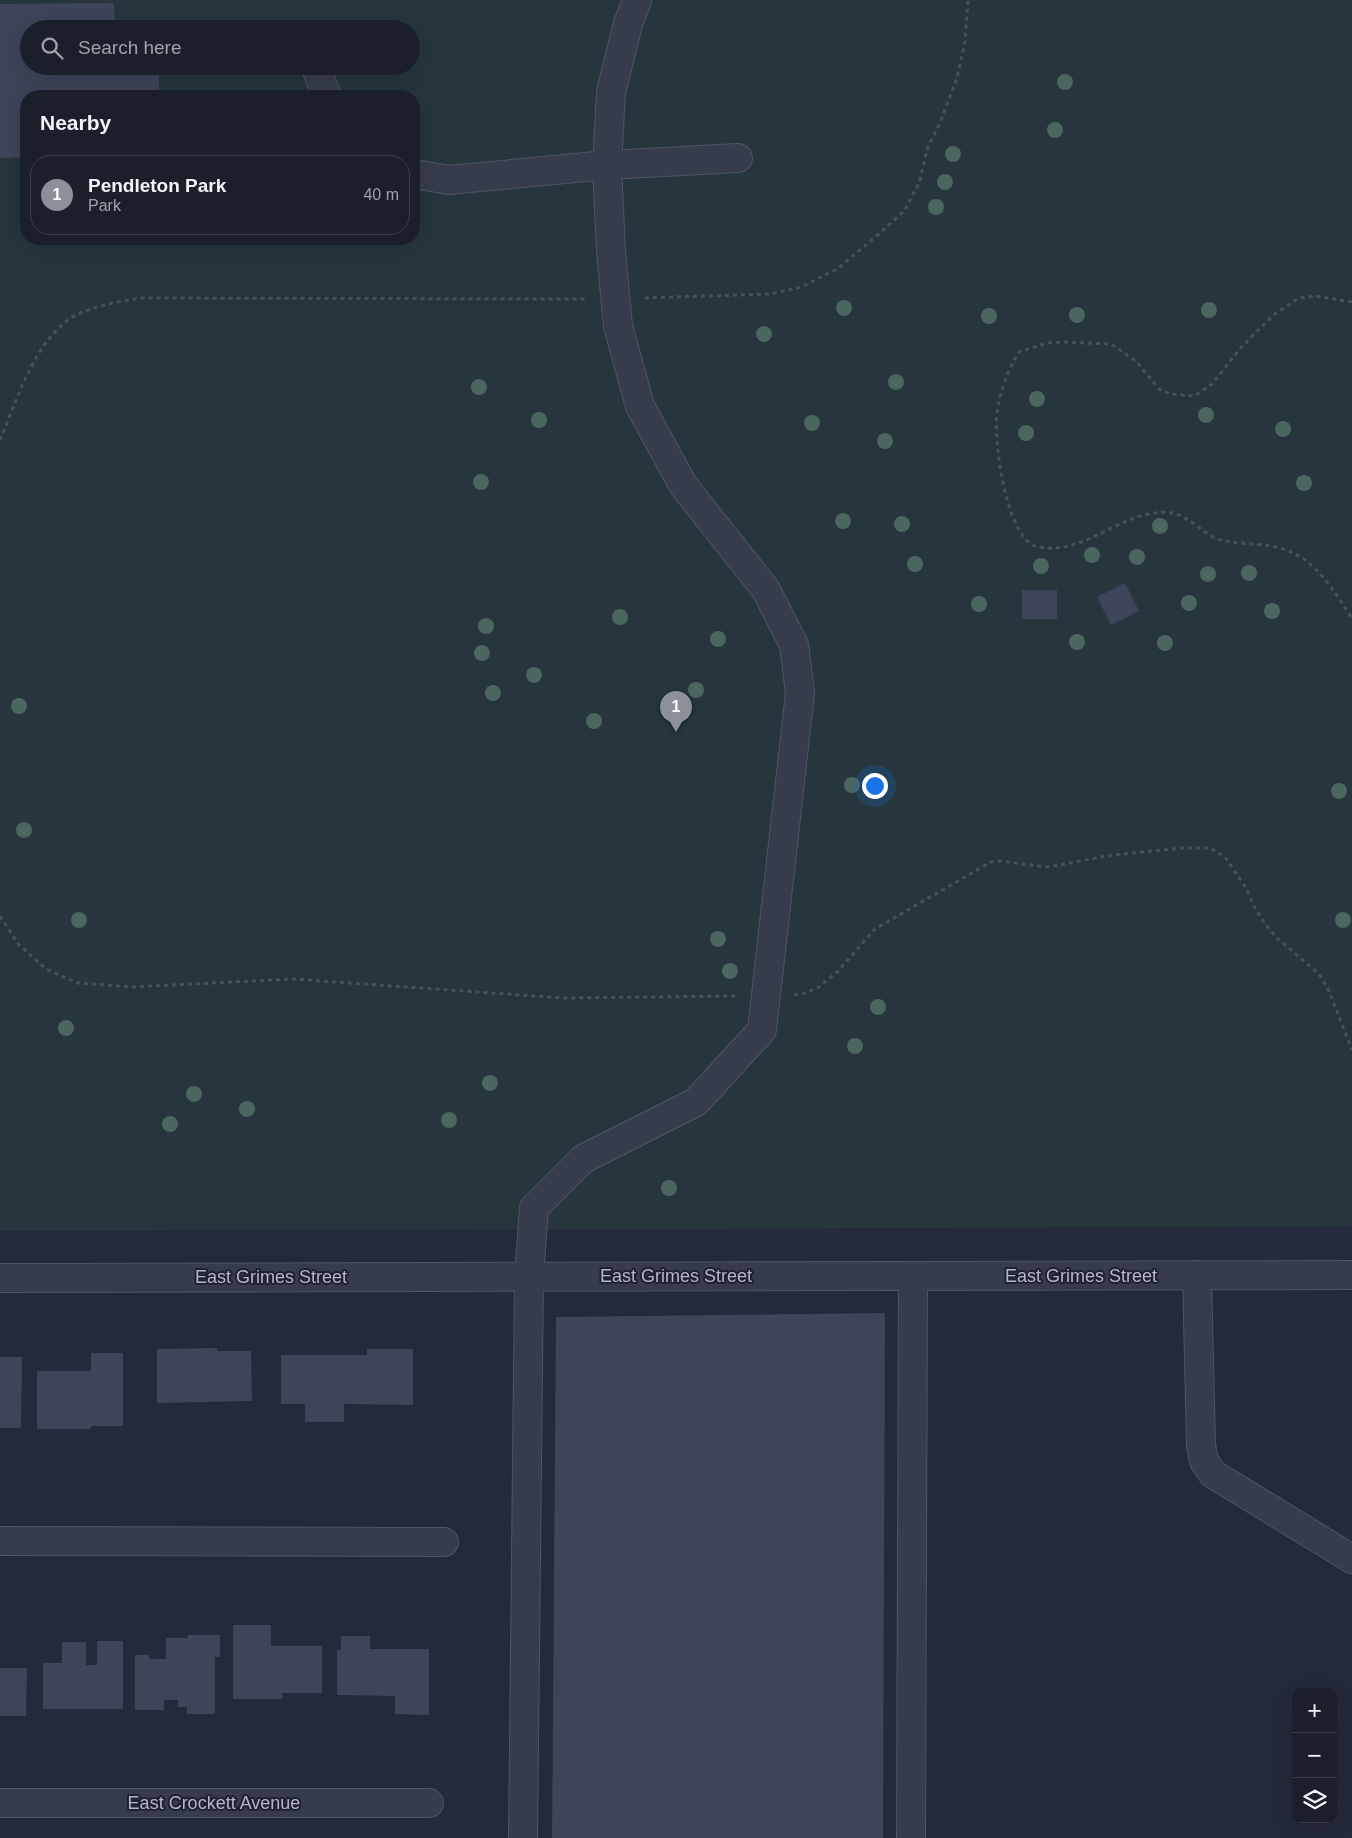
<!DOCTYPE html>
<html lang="en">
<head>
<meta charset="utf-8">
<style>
  :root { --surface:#1b1f2c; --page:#282c38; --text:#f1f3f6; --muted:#a0a2a9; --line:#393d48; --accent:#8c9099 }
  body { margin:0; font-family:Arial,sans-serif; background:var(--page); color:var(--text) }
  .controls { position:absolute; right:15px; bottom:15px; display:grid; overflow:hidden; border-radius:10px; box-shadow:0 5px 20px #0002 }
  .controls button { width:45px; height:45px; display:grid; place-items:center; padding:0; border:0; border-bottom:1px solid var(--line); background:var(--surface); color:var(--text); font:25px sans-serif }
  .you { position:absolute; left:874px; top:785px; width:18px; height:18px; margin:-12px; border:4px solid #fff; border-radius:50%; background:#1a73e8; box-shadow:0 0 0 8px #1a73e833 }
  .badge { display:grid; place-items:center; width:32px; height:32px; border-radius:50%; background:var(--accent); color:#fff; font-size:16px; font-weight:700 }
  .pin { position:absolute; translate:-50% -41px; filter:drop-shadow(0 1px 2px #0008) }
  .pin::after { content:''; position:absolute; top:26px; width:18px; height:15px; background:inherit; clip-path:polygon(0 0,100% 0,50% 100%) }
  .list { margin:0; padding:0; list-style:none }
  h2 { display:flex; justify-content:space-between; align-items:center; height:65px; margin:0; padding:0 20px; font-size:21px }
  h2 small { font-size:16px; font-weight:400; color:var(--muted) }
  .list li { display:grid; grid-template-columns:32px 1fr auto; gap:15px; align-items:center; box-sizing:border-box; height:80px; margin:0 10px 10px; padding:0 10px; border:1px solid var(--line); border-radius:20px }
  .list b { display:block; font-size:19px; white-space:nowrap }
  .list p { margin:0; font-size:16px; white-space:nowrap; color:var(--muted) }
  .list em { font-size:16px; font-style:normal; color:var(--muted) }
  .icon { flex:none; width:28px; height:28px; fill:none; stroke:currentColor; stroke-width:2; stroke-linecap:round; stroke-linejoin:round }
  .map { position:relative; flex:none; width:1352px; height:1838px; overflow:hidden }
  .search { position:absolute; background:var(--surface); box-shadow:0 5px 20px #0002; left:20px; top:20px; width:400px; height:55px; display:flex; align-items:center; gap:12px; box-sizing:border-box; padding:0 18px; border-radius:28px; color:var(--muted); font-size:19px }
  .panel { position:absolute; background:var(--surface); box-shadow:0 5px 20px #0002; left:20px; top:90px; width:400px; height:155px; border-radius:20px }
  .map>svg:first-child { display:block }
  .green { fill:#26363c; fill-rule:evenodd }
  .building { fill:#3e4459 }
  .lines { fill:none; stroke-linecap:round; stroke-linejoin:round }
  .minor-casing { stroke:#505464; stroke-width:30 }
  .path { stroke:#44535a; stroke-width:3; stroke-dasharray:4 4; stroke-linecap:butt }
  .minor { stroke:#373c4c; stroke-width:28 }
  .tree { fill:#4b665f }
  .labels { text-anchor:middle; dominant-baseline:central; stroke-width:4; stroke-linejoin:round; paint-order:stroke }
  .street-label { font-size:18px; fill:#b3b7c7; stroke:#1d2131 }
</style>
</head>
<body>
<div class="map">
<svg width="1352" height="1838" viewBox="0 0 1352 1838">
  <rect width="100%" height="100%" fill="#24293b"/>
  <path class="green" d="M0 0H1352V1226L486 1230 0 1231ZM29 29H411V66H29ZM26 96H414V239H26Z"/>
  <path class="building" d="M114 3 115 29H29V66H159V96H26V157L0 158V4Z
    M1125 583 1139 611 1111 625 1097 597Z
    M1022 590H1057V619H1022Z
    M885 1313 883 1838H552L556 1317Z
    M217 1348V1351H251L252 1401 157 1403V1349Z
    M367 1349H413V1405L344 1404V1422H305V1404H281V1355H367Z
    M91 1353H123V1426H91V1429H37V1371H91Z
    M0 1357H22L21 1428H0Z
    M233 1625H271V1646H322V1693H282V1699H233Z
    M188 1635H220V1657H215V1714H187V1707H178V1700H164V1710H135V1655H149V1659H166V1638H188Z
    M341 1636H370V1649H429V1715L395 1714V1696L337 1695V1650H341Z
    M97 1641H123V1709H43V1663H62V1642H86V1665H97Z
    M0 1668H27L26 1716H0Z"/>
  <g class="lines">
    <defs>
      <path id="minor" d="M315 66 327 96
        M414 174 449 180 607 165 738 158
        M1197 1275 1201 1445 1204 1461 1213 1474 1352 1559
        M0 1278 1352 1275
        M0 1541 444 1542
        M0 1803H429
        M523 1838 529 1276 534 1208 583 1159 696 1102 762 1030 800 693 794 645 766 590 683 485 640 406 618 326 611 252 607 165 611 92 628 24 637 0
        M911 1838 913 1276"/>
    </defs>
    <use href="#minor" class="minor-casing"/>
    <path class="path" d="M645 298 771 294 801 287 837 269 879 234 905 210 920 181 927 149 940 123 957 78 965 42 968 0
      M1352 302 1316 296 1299 298 1276 313 1257 331 1239 350 1212 384 1194 396 1171 394 1159 389 1136 361 1111 344 1063 342 1047 343 1019 352C1008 370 1000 391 997 412 993 439 1006 540 1038 547 1079 555 1112 521 1149 514 1173 509 1183 515 1201 529 1206 532 1211 537 1217 539 1234 544 1252 543 1270 546 1312 552 1330 586 1352 618
      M0 440C17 400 36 335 78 314 98 305 120 301 141 298L586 299
      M0 916 19 945 46 969 78 983 133 987 293 979 563 998 736 996
      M794 995 806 993 819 987 838 971 875 929 991 862 1000 861 1047 867 1113 855 1183 848H1210L1225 857 1246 888 1255 908 1265 924 1277 938 1319 974 1329 991 1352 1050"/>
    <use href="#minor" class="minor"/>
  </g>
  <g class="tree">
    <circle cx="1065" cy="82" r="8"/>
    <circle cx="1055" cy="130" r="8"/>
    <circle cx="953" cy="154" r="8"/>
    <circle cx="945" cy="182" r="8"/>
    <circle cx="936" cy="207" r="8"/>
    <circle cx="844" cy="308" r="8"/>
    <circle cx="1209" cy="310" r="8"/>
    <circle cx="1077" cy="315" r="8"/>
    <circle cx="989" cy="316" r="8"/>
    <circle cx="764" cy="334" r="8"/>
    <circle cx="896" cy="382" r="8"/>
    <circle cx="479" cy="387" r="8"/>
    <circle cx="1037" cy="399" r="8"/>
    <circle cx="1206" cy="415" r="8"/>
    <circle cx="539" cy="420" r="8"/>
    <circle cx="812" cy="423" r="8"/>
    <circle cx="1283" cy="429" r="8"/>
    <circle cx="1026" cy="433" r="8"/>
    <circle cx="885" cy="441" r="8"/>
    <circle cx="481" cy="482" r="8"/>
    <circle cx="1304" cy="483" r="8"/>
    <circle cx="843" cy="521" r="8"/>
    <circle cx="902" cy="524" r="8"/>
    <circle cx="1160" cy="526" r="8"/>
    <circle cx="1092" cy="555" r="8"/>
    <circle cx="1137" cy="557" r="8"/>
    <circle cx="915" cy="564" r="8"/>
    <circle cx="1041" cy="566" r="8"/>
    <circle cx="1249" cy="573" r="8"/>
    <circle cx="1208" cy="574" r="8"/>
    <circle cx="1189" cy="603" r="8"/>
    <circle cx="979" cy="604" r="8"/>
    <circle cx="1272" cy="611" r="8"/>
    <circle cx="620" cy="617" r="8"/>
    <circle cx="486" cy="626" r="8"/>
    <circle cx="718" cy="639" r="8"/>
    <circle cx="1077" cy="642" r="8"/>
    <circle cx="1165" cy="643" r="8"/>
    <circle cx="482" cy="653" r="8"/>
    <circle cx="534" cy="675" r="8"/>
    <circle cx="696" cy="690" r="8"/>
    <circle cx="493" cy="693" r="8"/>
    <circle cx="19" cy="706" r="8"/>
    <circle cx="594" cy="721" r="8"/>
    <circle cx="852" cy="785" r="8"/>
    <circle cx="1339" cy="791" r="8"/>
    <circle cx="24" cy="830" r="8"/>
    <circle cx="79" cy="920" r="8"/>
    <circle cx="1343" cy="920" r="8"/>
    <circle cx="718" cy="939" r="8"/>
    <circle cx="730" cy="971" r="8"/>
    <circle cx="878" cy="1007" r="8"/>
    <circle cx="66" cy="1028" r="8"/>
    <circle cx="855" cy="1046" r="8"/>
    <circle cx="490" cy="1083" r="8"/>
    <circle cx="194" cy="1094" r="8"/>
    <circle cx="247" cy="1109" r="8"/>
    <circle cx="449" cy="1120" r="8"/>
    <circle cx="170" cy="1124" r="8"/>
    <circle cx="669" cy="1188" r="8"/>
  </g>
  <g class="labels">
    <g class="street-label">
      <text x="676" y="1276">East Grimes Street</text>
      <text x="1081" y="1276">East Grimes Street</text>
      <text x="271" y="1277">East Grimes Street</text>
      <text x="214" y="1803">East Crockett Avenue</text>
    </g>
  </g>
</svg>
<div class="controls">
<button>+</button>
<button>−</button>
<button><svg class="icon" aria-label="layers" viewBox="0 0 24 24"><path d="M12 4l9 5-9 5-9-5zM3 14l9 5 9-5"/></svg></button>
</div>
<div class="you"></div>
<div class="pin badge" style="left:676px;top:732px">1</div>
<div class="search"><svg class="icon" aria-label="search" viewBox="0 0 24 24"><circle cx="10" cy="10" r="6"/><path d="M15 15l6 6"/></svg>Search here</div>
<section class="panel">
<h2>Nearby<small></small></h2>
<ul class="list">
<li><span class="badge">1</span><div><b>Pendleton Park</b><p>Park</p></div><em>40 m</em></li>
</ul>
</section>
</div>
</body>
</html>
